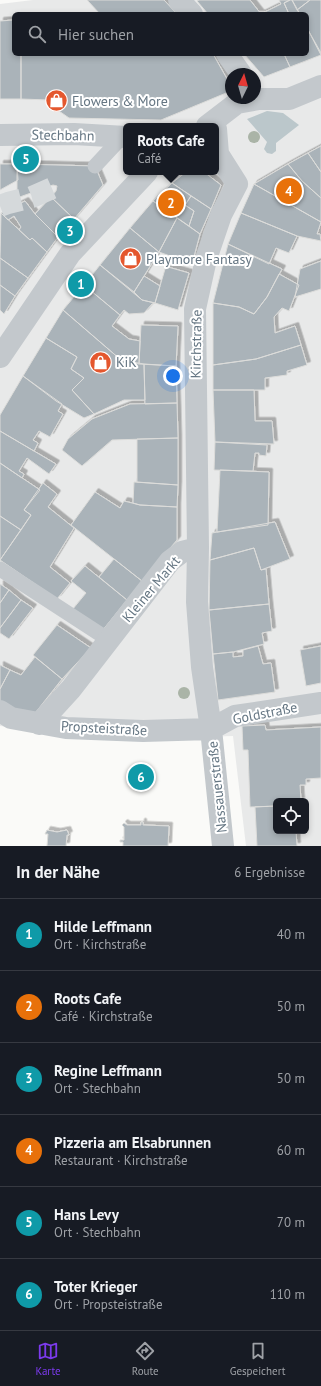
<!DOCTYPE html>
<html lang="de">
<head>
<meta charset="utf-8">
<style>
  :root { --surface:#171b24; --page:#242831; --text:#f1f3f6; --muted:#9ea1a6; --line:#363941; --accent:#7c3aed }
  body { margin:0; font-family:"PT Sans",sans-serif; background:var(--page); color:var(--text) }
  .controls { position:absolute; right:12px; bottom:12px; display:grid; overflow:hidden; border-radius:6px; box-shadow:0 2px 6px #0003 }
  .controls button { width:36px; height:36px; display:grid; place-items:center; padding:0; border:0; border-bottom:1px solid var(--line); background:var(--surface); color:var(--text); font:20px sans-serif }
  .compass { position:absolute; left:225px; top:68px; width:36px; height:36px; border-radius:50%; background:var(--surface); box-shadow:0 2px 6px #0003; rotate:5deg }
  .you { position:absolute; left:173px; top:376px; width:14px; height:14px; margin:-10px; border:3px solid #fff; border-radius:50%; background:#1a73e8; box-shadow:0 0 0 6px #1a73e833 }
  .badge { display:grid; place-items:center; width:26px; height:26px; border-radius:50%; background:var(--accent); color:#fff; font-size:13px; font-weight:700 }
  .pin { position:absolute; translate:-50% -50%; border:2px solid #fff; box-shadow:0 1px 4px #0006 }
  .popup { position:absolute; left:123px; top:123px; width:96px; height:52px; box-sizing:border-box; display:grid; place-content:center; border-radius:6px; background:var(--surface); filter:drop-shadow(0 1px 3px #0005); font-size:13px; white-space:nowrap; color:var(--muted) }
  .popup b { font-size:15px; color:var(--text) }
  .popup::after { content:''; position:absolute; left:50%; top:100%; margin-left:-8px; border:8px solid transparent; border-top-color:var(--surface) }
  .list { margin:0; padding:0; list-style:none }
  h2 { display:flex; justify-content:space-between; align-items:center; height:52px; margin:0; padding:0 16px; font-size:17px }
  h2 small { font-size:13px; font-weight:400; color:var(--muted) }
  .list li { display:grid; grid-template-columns:26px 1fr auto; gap:12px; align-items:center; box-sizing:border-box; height:72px; padding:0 16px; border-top:1px solid var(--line) }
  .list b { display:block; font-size:15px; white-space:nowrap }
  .list p { margin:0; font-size:13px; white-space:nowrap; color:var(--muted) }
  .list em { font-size:13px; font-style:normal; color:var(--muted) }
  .icon { flex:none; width:22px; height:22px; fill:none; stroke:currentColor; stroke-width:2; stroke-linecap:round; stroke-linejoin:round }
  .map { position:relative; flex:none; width:321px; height:846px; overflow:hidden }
  .search { position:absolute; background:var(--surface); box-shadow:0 2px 6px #0003; left:12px; right:12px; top:12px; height:44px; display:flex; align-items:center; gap:10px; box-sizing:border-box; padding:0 14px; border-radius:6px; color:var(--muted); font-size:15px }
  .sheet { height:484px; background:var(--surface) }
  nav { display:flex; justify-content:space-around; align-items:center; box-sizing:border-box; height:56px; border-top:1px solid var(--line); background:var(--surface); font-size:11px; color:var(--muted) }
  nav a { display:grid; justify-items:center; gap:2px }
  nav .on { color:var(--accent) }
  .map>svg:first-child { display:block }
  .built { fill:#e8e9e9; fill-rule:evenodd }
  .water { fill:#bbc7cb }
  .building { fill:#aab3b9; stroke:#dcdcda; filter:url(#shadow) }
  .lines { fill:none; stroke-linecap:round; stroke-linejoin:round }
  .street-tunnel { stroke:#d5d9db; stroke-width:22; stroke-dasharray:22 11; stroke-linecap:butt }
  .lane { stroke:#c3c8cc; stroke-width:15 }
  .street { stroke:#c3c8cc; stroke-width:22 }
  .tree { fill:#aab4a7 }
  .labels { text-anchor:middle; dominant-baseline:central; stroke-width:4; stroke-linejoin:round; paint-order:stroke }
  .poi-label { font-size:14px; fill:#657683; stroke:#fff; text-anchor:start }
  .street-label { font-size:14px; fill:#657683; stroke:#fff }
</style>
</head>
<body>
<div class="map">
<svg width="321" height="846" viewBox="0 0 321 846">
  <defs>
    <filter id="shadow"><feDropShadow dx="3.5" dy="-3.5" stdDeviation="0" flood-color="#0004"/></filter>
  </defs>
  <rect width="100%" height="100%" fill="#fafaf8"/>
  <path class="built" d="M33 0H321V846H246L233 736 136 739 0 726V4ZM14 14H307V54H14ZM231 74H255V98H231ZM126 126H216V172H126ZM276 801H306V831H276Z"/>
  <path class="water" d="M267 111 283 113 299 125 276 143V151L272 154 267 153 264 149 267 142 247 119Z"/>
  <path class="building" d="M87 0H164L177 14H100Z
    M199 0H250L261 14H208L197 1Z
    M279 0H290L284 3 289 14H261L281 4Z
    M290 0H292L300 14H289L284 3Z
    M292 0H310L297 10Z
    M310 0H321V53L307 28V14H300L297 10Z
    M14 20V54H21V99H0V21Z
    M307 28 321 55 290 67 284 54H307Z
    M21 54H213L231 86V91L161 120 69 118 49 104V100L21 99Z
    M244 54H284L290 67 264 77Z
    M321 146V172L308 153Z
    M308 153 321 172V198L302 181 288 164Z
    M0 164H17L18 180 0 190Z
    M17 164 95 166 103 185 74 219 51 197 56 191 57 186 53 185 17 198Z
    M288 164 302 181 321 198V222L254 184Z
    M186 172H204L221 185 211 209 172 183Z
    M172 183 191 196 185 205 194 211 189 226 153 201Z
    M254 184 321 222 317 234H320L321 241 297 236 241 213Z
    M191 196 211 209 200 234 189 226 194 211 185 205Z
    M51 197 74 219 58 237 35 214Z
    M25 201 35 214 58 237 47 252 32 238 30 240 19 230 21 227 14 216 8 220 1 213Z
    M153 201 177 218 159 252 130 228Z
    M1 213 30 240 32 238 47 252 28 278 0 258Z
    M241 213 297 236 289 253 276 248 269 264 228 244Z
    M177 218 200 234 192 264 159 252Z
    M130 228 159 252 134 292 100 265Z
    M228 244 282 269 267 297 254 314 239 307 213 303Z
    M0 258 28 278 15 296 0 285Z
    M321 261V289L295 297 300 269Z
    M100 265 142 300 155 303 152 304 144 313 129 314 124 310 120 315 84 285Z
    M168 267 189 273 178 310 155 303 165 269Z
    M279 274 299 285 289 311 282 308 274 317 275 333 295 326 301 345 256 359 213 365V303L239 307 254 314 267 297Z
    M144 276 160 286 155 303 142 300 134 292Z
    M0 285 15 296 4 314 0 310Z
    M84 285 120 315 112 326 129 339 140 341 139 364 121 360 63 310Z
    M63 310 121 360 144 364 145 400H124L94 414 72 390 84 378 71 369 77 357 46 338Z
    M141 325 178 326 176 366 139 364Z
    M46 338 77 357 71 369 84 378 72 390 94 414 84 418 56 401 23 376Z
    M301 345 307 365 287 371V375L265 378V390H213V365L256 359Z
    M144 364 176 366 177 403 145 404Z
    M23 376 62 404 58 411 63 414 50 437 39 431 33 440 38 443 34 451 0 431V415Z
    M213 390H254L255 421H272L274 444 215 442Z
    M177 403 178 438 112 440 82 466 62 450 68 439 92 419 130 404Z
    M0 431 56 464 49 474 27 458 19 471 24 474 22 478 0 463Z
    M178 438V485L137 482V439Z
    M215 442 267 445 266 456 259 455V453H255L253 471 214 470Z
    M0 463 40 490 24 510 31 515 21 530 0 516Z
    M220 470 269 472 268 525 217 532Z
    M134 482 178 485 177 507 140 505 133 503Z
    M43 483 57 494 48 507 74 528 50 567 70 583 57 599 0 560 31 515 24 510Z
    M95 492 120 508 124 501 140 505 177 507V540L142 581 71 525Z
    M0 516 21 530 0 560Z
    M275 522 290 559 261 570 254 548 210 560 212 533Z
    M254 548 261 570 266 569 269 604 209 610 210 560Z
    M114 559 142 581 127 600 99 577Z
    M85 566 127 600 102 631 72 610 86 593 71 581Z
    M0 584 9 590 0 603Z
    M9 590 21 600 0 628V603Z
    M21 600 33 608 9 639 0 633V628Z
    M269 604 272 631 262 633 264 644 233 652 213 654 209 610Z
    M57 625 91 648 62 679 33 655Z
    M258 646 263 664 271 663 275 692 218 700 213 654 233 652V657L243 656V650Z
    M321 646V683L306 686 300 650Z
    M35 657 62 679 32 717 0 703V689L10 670 21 675Z
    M0 665 10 670 0 689Z
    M265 725 266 730 321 727V778L306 779V785H300L301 801H276V806L250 807 248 750H243L242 726Z
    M276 806V831H296L297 846H257L255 807Z
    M141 822H143V825L169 826 168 846H123V842H120V840H124V827L122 825 124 823 127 825H141Z
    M47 830 57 832 67 830 69 835H67L66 846H47L48 834H45Z"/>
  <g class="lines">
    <path class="street-tunnel" d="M0 206 8 203 32 197 57 186"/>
    <path class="lane" d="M95 166 122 137
      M0 569 109 640"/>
    <path class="street" d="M179 0 192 14
      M227 54 241 74
      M207 126 237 103 259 99H289L321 86
      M216 129 218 154 237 184 221 215 206 259 195 309 198 548 197 602 202 667 211 729 223 846
      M0 135 74 134 126 137
      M0 357 70 254 147 172
      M0 711 11 718 66 728 143 731 211 729 235 716 321 703
      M39 724 71 689 170 561 182 552 198 548"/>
  </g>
  <g class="tree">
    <circle cx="254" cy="137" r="6"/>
    <circle cx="184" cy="693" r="6"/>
  </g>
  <defs>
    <symbol id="shop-disc" viewBox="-11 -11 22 22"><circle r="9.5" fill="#e4572e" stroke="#fff"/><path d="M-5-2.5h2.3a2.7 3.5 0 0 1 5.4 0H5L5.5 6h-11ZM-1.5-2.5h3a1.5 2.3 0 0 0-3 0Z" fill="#fff"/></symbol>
  </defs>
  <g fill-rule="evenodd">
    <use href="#shop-disc" x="44" y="88" width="25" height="25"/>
    <use href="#shop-disc" x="118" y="246" width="25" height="25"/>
    <use href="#shop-disc" x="88" y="350" width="25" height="25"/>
  </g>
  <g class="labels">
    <g class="poi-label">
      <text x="72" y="101">Flowers &amp; More</text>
      <text x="146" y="259">Playmore Fantasy</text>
      <text x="116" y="362">KiK</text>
    </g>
    <g class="street-label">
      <text transform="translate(63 135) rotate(1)">Stechbahn</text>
      <text transform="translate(196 344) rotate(-89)">Kirchstraße</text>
      <text transform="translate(151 589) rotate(-50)">Kleiner Markt</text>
      <text transform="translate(265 713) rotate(-11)">Goldstraße</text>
      <text transform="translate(104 728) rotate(3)">Propsteistraße</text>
      <text transform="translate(217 787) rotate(-96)">Nassauerstraße</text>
    </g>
  </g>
</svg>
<div class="controls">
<button><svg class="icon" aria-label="locate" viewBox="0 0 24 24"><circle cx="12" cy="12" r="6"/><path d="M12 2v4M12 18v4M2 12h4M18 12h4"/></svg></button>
</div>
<svg class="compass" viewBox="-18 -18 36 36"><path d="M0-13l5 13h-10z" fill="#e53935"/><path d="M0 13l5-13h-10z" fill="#9ea1a6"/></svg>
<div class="you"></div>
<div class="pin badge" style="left:81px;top:284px;background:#0f9aa8">1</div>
<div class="pin badge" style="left:171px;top:203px;background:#e8710a">2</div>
<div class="popup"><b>Roots Cafe</b>Café</div>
<div class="pin badge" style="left:70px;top:231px;background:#0f9aa8">3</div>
<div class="pin badge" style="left:289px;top:191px;background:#e8710a">4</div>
<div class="pin badge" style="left:26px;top:159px;background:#0f9aa8">5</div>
<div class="pin badge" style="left:141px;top:777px;background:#0f9aa8">6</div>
<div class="search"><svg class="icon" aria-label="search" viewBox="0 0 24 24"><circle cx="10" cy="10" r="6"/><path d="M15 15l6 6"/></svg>Hier suchen</div>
</div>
<section class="sheet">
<h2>In der Nähe<small>6 Ergebnisse</small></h2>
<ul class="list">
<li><span class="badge" style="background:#0f9aa8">1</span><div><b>Hilde Leffmann</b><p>Ort · Kirchstraße</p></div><em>40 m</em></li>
<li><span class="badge" style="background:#e8710a">2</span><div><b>Roots Cafe</b><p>Café · Kirchstraße</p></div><em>50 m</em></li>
<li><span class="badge" style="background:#0f9aa8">3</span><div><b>Regine Leffmann</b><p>Ort · Stechbahn</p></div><em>50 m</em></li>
<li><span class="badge" style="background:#e8710a">4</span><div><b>Pizzeria am Elsabrunnen</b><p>Restaurant · Kirchstraße</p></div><em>60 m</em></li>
<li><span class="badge" style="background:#0f9aa8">5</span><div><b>Hans Levy</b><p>Ort · Stechbahn</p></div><em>70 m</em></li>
<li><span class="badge" style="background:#0f9aa8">6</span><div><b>Toter Krieger</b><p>Ort · Propsteistraße</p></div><em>110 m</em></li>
</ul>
</section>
<nav>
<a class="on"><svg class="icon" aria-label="map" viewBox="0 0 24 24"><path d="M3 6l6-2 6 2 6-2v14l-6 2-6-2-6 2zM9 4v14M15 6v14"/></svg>Karte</a>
<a><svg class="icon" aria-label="directions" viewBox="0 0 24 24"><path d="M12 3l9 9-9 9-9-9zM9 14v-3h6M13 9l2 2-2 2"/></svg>Route</a>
<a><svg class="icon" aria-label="saved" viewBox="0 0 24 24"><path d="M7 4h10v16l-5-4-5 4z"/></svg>Gespeichert</a>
</nav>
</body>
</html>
